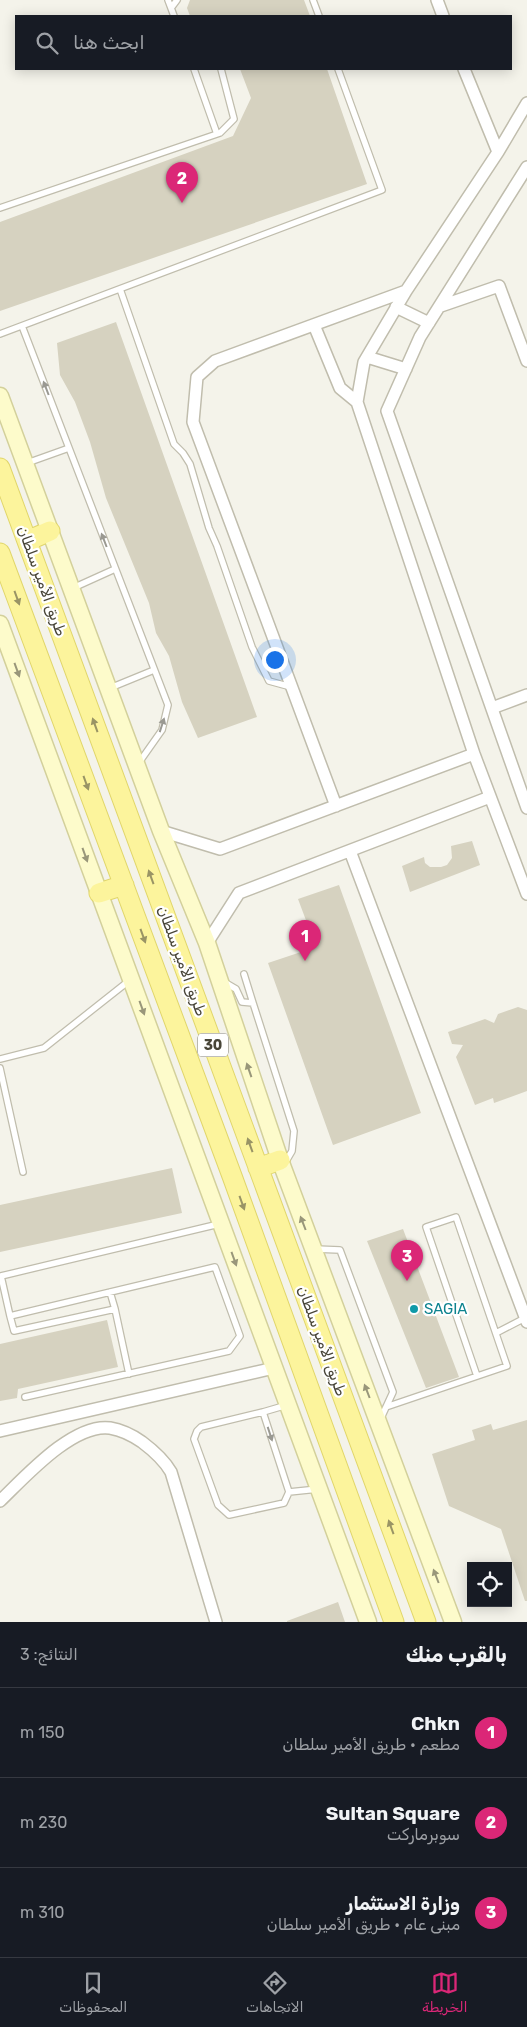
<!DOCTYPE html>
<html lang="ar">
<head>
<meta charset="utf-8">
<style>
  :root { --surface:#171b24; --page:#20242c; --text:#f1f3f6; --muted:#9ea1a6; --line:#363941; --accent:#db2777 }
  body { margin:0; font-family:Rubik,"Noto Sans Arabic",sans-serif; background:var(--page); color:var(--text); direction:rtl }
  .controls { position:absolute; right:15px; bottom:15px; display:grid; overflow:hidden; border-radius:0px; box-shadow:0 2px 12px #0003 }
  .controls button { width:45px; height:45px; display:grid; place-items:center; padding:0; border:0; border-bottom:1px solid var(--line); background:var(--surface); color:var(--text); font:25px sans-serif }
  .you { position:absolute; left:274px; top:659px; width:18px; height:18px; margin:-12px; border:4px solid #fff; border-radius:50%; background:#1a73e8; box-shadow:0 0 0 8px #1a73e833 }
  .badge { display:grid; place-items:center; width:32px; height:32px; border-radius:50%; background:var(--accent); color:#fff; font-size:16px; font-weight:700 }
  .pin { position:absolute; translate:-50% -41px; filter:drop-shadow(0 1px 2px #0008) }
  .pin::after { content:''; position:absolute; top:26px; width:18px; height:15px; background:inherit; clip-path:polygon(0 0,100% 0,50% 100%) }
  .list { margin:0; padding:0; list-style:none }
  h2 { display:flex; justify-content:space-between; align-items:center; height:65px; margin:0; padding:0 20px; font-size:21px }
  h2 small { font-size:16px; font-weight:400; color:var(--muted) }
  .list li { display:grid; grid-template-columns:32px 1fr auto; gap:15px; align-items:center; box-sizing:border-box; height:90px; padding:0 20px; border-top:1px solid var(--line) }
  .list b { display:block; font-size:19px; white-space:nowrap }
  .list p { margin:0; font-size:16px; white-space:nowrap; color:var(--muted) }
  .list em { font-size:16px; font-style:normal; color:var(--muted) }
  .icon { flex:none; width:28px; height:28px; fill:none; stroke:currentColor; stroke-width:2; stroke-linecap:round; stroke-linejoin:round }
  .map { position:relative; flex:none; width:527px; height:1622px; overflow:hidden; direction:ltr }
  .search { position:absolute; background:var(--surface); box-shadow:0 2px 12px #0003; left:15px; right:15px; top:15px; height:55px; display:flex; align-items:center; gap:12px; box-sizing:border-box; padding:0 18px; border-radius:0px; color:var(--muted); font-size:19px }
  .sheet { height:335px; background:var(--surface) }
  nav { display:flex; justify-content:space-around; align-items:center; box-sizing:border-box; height:70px; border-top:1px solid var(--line); background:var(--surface); font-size:14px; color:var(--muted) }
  nav a { display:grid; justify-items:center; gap:2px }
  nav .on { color:var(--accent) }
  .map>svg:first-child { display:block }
  .building { fill:#d6d2c0 }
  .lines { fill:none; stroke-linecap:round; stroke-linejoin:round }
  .lane-casing { stroke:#c0bdad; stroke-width:8 }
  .street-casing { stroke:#c0bdad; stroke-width:14 }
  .secondary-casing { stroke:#d3d09b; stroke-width:19 }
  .primary-casing { stroke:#e1d66b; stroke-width:21 }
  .lane { stroke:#fff; stroke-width:5.5 }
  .street { stroke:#fff; stroke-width:11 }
  .secondary { stroke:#fdfbcb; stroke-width:16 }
  .primary { stroke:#fcf49c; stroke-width:19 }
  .oneway { fill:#9a9992 }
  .oneway2 { fill:#999465 }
  .oneway3 { fill:#99977a }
  .culture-dot { fill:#0f9aa8; stroke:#fff; stroke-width:2 }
  .labels { text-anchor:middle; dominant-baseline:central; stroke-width:4.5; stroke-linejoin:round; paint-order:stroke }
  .shield { fill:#fff; stroke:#7f7d74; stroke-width:1 }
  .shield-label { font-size:14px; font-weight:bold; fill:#484538 }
  .street-label { font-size:15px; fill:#484538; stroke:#fff }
  .culture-label { font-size:15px; fill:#0d838f; stroke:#fff; text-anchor:start }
</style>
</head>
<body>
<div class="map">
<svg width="527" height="1622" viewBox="0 0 527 1622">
  <rect width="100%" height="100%" fill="#f4f3ea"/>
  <path class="building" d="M190 0H304L310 16H190L187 8Z
    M240 69H327L367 184 0 311V222L233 136 251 98Z
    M116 322 257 717 198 738 182 702 169 656 156 633 149 603 106 498 90 442 75 402 60 375 57 343Z
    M472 841 480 865 410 892 402 866 424 857 425 863 430 867H441L447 865 452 858 451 846Z
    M339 885 421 1113 333 1145 268 963 316 947 298 899Z
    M518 1007 527 1010V1091L494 1103 493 1098 475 1105 456 1057 463 1045 452 1044 448 1032 485 1019 494 1023 498 1014Z
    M172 1168 182 1213 0 1252V1205Z
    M403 1229 459 1377 426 1388 367 1241Z
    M107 1320 118 1367 18 1389 17 1398 0 1401V1344Z
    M527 1420V1601H525L501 1529 449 1506 432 1454 475 1440 472 1430 491 1424 493 1430Z
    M338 1602 345 1622H287V1621Z"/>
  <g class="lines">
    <defs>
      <path id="lane" d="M168 0 171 8
        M313 0 319 16
        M174 16 171 8 177 0
        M194 69 217 134
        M0 208 220 133 234 119 221 69
        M120 289 174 444 183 453 190 464 209 528 217 546 252 647 269 681 291 687
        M22 326 168 705 162 730 138 764
        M0 334 382 190 338 69
        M27 463 69 448
        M73 588 115 569
        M110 688 154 670
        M244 974 253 1003
        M224 982 236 989 242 1002 253 1003 294 1131 292 1151 285 1163
        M0 1059 44 1048 130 980
        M0 1068 23 1172
        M315 1249 340 1250 393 1392 381 1418
        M110 1292 115 1309
        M10 1316 14 1331 115 1309 129 1374
        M496 1333 525 1318
        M25 1397 229 1351 240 1336 215 1267 10 1316 1 1276 219 1224
        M287 1405 263 1412 289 1492 318 1489
        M386 1407 507 1366 456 1217 426 1227 477 1376
        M263 1412 201 1427 197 1431 194 1439 218 1505 229 1515 284 1503 289 1492"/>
      <path id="street" d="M437 0 443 16
        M464 69 498 152
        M527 103 498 152 406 291 364 362 357 402 474 754 527 894
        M527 167 420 337 387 411 527 808
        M441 306 499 286 527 361
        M396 307 429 323
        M314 325 340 388 357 402
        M367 357 406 369
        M492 708 527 695
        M336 806 193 422 197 377 215 361 406 291
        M161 831 220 849 474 754
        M350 851 527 1322
        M207 943 239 893 490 797
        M0 1431 274 1368
        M0 1501C25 1477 73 1423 110 1428 122 1430 132 1435 142 1442 154 1451 164 1460 171 1472L216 1622"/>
      <path id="secondary" d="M0 396 161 831 207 943 280 1160 453 1622
        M0 624 368 1622"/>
      <path id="primary" d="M0 468 426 1622
        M27 541 50 531
        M0 553 232 1176 394 1622
        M99 893 124 885
        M258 1168 280 1160"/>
    </defs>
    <use href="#lane" class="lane-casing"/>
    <use href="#street" class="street-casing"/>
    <use href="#secondary" class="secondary-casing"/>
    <use href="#primary" class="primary-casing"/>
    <use href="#lane" class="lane"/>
    <use href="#street" class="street"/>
    <use href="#secondary" class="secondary"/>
    <use href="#primary" class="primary"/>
  </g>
  <defs><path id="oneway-solid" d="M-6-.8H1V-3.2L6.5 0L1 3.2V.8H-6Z" transform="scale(1.25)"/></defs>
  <g class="oneway">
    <use href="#oneway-solid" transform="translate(46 388) rotate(-111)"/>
    <use href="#oneway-solid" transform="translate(104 540) rotate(-111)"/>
    <use href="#oneway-solid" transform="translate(162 725) rotate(-72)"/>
    <use href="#oneway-solid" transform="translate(270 1434) rotate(72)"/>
  </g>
  <g class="oneway2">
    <use href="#oneway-solid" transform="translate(17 598) rotate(70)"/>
    <use href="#oneway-solid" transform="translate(95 725) rotate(-110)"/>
    <use href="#oneway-solid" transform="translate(86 783) rotate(70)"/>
    <use href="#oneway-solid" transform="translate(151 877) rotate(-110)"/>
    <use href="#oneway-solid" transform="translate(143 936) rotate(70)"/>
    <use href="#oneway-solid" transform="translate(250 1145) rotate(-110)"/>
    <use href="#oneway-solid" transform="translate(242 1203) rotate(70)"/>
    <use href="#oneway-solid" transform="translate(391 1527) rotate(-110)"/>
  </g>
  <g class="oneway3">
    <use href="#oneway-solid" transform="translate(17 670) rotate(70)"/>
    <use href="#oneway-solid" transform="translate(85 855) rotate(70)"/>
    <use href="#oneway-solid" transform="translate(142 1008) rotate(70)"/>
    <use href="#oneway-solid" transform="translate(249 1070) rotate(-109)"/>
    <use href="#oneway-solid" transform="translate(303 1223) rotate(-111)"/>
    <use href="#oneway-solid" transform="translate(234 1259) rotate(70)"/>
    <use href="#oneway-solid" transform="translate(367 1391) rotate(-111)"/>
    <use href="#oneway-solid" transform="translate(436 1576) rotate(-111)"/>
  </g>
  <circle class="culture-dot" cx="414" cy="1309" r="5"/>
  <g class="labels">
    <rect class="shield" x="198" y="1033.5" width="30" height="23" rx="4"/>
    <g class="shield-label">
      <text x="213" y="1045">30</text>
    </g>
    <g class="street-label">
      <text transform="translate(42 581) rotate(70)">طريق الأمير سلطان</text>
      <text transform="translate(182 961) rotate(70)">طريق الأمير سلطان</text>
      <text transform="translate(322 1341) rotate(70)">طريق الأمير سلطان</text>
    </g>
    <g class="culture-label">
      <text x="424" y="1309">SAGIA</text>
    </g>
  </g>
</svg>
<div class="controls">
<button><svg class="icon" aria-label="locate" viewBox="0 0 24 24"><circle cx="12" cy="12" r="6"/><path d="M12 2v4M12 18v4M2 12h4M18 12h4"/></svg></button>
</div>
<div class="you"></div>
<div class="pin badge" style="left:305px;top:961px">1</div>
<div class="pin badge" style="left:182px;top:203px">2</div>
<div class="pin badge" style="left:407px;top:1281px">3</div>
<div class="search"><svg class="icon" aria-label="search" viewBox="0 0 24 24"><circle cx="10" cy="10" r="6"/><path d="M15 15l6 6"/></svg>ابحث هنا</div>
</div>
<section class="sheet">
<h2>بالقرب منك<small>النتائج: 3</small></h2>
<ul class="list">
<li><span class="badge">1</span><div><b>Chkn</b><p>مطعم · طريق الأمير سلطان</p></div><em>150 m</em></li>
<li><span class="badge">2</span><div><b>Sultan Square</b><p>سوبرماركت</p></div><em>230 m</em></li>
<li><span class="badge">3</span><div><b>وزارة الاستثمار</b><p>مبنى عام · طريق الأمير سلطان</p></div><em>310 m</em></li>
</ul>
</section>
<nav>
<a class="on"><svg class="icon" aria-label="map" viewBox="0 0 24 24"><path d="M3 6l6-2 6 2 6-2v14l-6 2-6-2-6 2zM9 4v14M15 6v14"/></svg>الخريطة</a>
<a><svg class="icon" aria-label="directions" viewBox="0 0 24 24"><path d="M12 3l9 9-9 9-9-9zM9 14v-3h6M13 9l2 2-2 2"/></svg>الاتجاهات</a>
<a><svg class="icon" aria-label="saved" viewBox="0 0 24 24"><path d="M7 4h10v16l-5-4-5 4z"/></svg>المحفوظات</a>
</nav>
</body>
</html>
